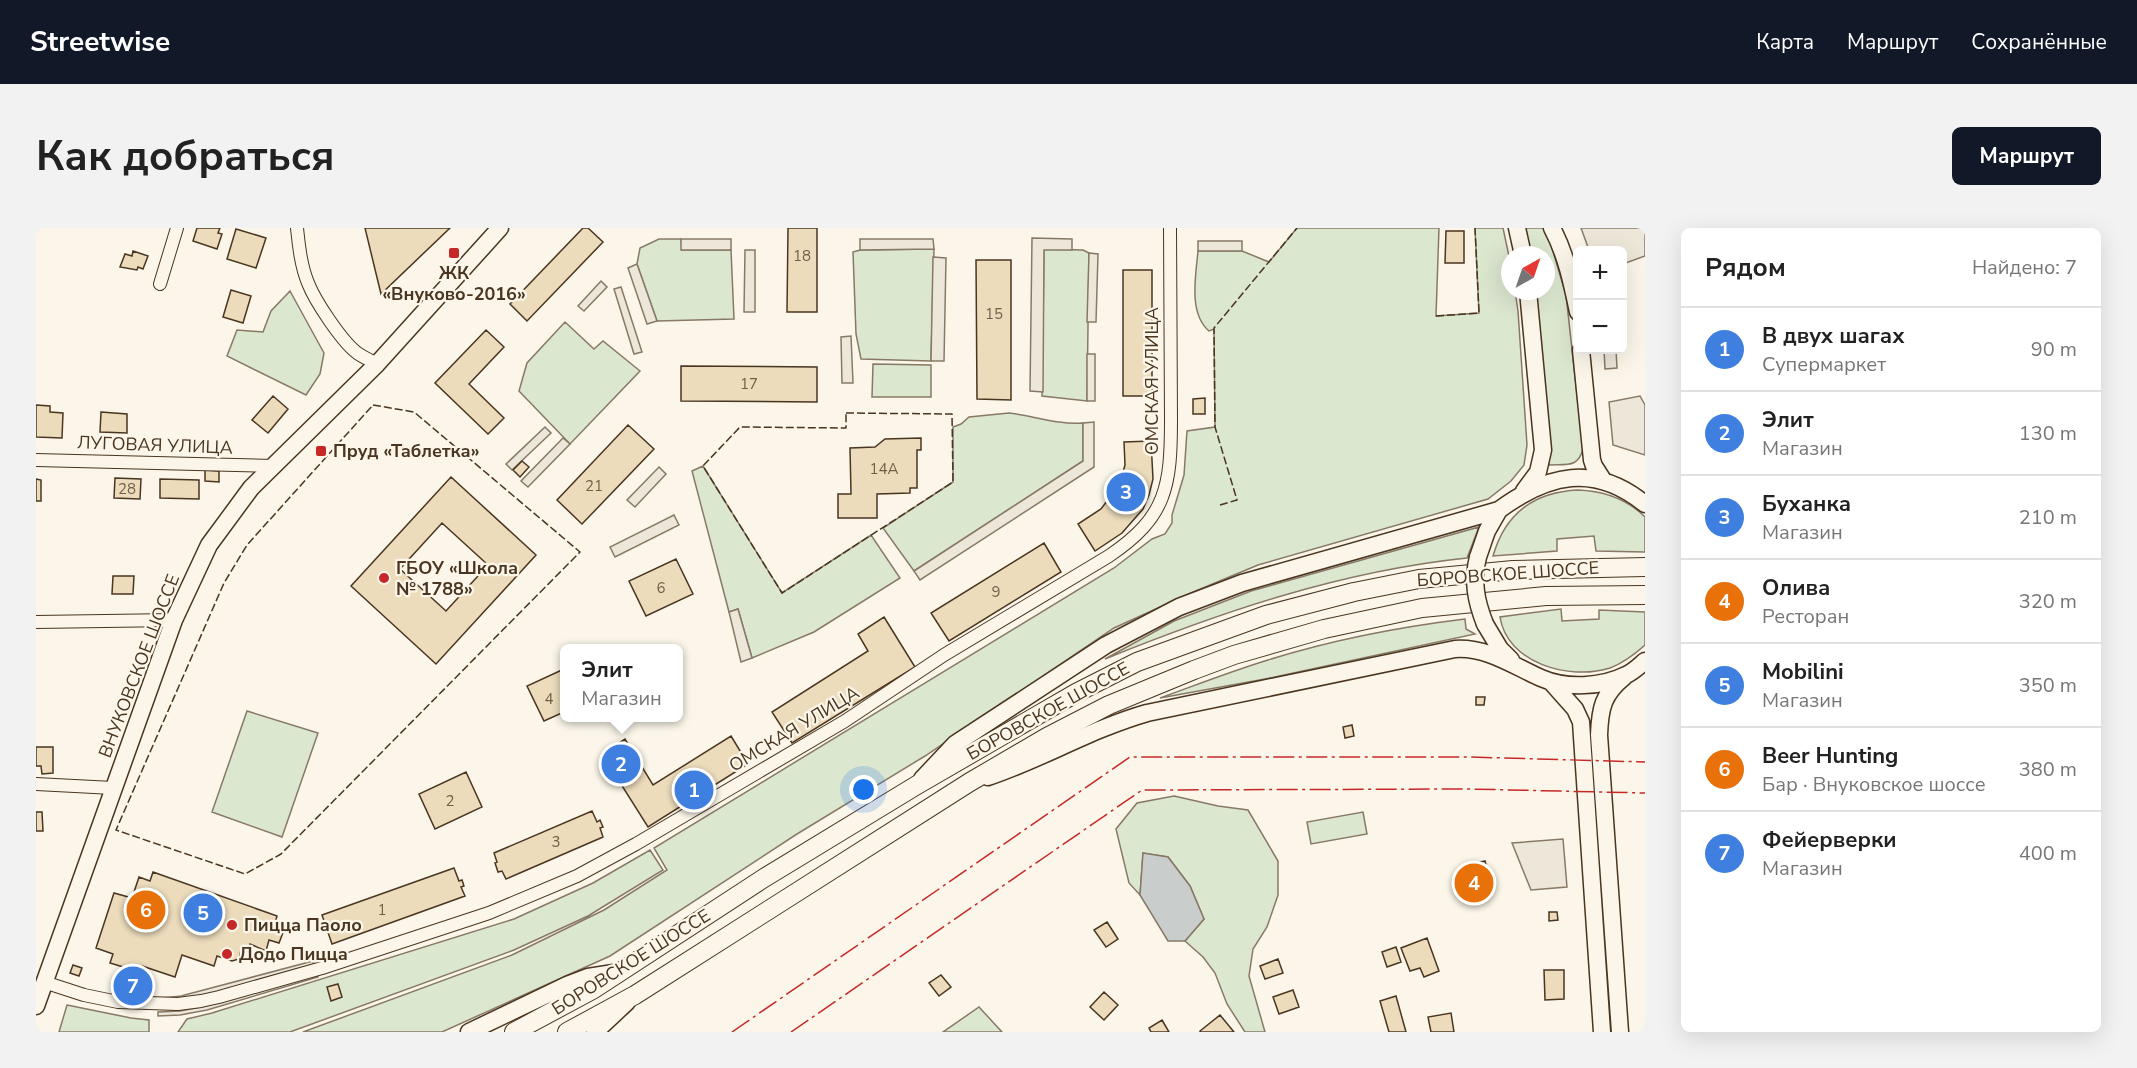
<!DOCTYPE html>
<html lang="ru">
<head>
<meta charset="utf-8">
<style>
  :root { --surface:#fff; --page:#f2f2f2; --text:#222; --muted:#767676; --line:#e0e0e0; --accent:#111827 }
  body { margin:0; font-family:"Nunito Sans",sans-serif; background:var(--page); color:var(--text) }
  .controls { position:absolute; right:18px; top:18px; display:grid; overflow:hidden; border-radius:9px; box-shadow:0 6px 24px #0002 }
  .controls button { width:54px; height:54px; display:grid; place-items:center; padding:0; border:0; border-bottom:2px solid var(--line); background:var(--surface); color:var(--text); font:30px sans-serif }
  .compass { position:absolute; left:1465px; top:18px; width:54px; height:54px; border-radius:50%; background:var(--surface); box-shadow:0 6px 24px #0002; rotate:40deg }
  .you { position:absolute; left:828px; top:562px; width:21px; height:21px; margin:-15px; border:4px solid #fff; border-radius:50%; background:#1a73e8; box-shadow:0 0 0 9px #1a73e833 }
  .badge { display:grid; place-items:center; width:39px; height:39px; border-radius:50%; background:var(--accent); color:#fff; font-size:20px; font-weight:700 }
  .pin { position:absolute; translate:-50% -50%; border:3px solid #fff; box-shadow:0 2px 6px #0006 }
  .popup { position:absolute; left:524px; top:416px; width:123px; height:78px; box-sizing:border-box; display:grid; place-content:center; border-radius:9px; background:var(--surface); filter:drop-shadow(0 2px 4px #0005); font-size:20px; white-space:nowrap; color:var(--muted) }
  .popup b { font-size:22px; color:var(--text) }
  .popup::after { content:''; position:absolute; left:50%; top:100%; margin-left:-12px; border:12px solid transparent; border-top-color:var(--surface) }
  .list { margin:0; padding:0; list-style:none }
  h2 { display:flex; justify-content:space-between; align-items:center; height:78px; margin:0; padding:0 24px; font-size:26px }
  h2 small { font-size:20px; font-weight:400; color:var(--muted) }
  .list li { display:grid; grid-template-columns:39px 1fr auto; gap:18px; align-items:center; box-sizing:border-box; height:84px; padding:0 24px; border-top:2px solid var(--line) }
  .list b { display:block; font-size:22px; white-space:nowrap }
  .list p { margin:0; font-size:20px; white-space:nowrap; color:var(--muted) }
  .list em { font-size:20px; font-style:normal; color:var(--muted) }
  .map { position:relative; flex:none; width:1609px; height:804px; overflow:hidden; border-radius:9px }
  header { display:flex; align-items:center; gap:36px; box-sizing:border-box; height:84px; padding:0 30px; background:var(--accent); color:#fff }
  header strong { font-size:28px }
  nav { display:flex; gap:33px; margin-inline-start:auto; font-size:21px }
  .intro { display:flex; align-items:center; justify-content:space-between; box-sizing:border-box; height:144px; padding:0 36px }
  h1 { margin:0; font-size:42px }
  .button { padding:15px 27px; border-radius:9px; background:var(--accent); color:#fff; font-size:21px; font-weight:700 }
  main { display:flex; gap:36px; padding:0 36px }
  aside { flex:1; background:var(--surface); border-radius:9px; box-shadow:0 6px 24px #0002 }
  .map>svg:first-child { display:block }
  .green { fill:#dce7d0; stroke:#887966; stroke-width:1.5 }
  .parking { fill:#ede7d9; stroke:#887966; stroke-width:1.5 }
  .water { fill:#c9cecd; stroke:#887966; stroke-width:1.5 }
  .building { fill:#ecdcbc; stroke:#4a3520; stroke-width:1.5; fill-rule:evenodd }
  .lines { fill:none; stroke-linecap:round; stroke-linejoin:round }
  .street-casing { stroke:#4a3520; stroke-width:14 }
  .secondary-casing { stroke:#4a3520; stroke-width:19 }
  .primary-casing { stroke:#4a3520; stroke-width:20 }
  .street { stroke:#fbf6e9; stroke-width:12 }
  .secondary { stroke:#fbf6e9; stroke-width:16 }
  .primary { stroke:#fbf6e9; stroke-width:18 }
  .secondary-bridge-casing { stroke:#4a3520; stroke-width:19; stroke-linecap:butt }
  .secondary-bridge { stroke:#fbf6e9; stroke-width:16 }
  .fence { stroke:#4a3520; stroke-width:1.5; stroke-dasharray:8 3; stroke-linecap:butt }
  .power { stroke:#c62828; stroke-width:1.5; stroke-dasharray:21 4.5 3 4.5; stroke-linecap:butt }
  .poi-dot { fill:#c62828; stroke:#fbf6e9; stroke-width:2 }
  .labels { text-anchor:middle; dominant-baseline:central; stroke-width:4.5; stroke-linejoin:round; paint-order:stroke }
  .number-label { font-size:15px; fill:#725f47 }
  .poi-label { font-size:18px; font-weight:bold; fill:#4a3520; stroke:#fbf6e9; text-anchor:start }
  .street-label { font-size:18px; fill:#4a3520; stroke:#fbf6e9 }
</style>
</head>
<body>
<header>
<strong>Streetwise</strong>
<nav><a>Карта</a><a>Маршрут</a><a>Сохранённые</a></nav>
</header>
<div class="intro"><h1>Как добраться</h1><a class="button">Маршрут</a></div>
<main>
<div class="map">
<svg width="1609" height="804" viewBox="0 0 1609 804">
  <rect width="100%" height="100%" fill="#fbf6e9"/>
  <path class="green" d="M1261 0H1403L1400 88 1443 85 1439 0H1467L1474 33V63H1479L1482 83 1491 217 1488 237 1475 253 1452 271 1222 337 1155 365 1078 400 889 528 761 606 574 728 406 804H267L476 727 568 682 631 642 618 620 1078 340 1116 311 1129 306 1136 295V287L1148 247 1151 203 1179 199 1178 101 1173 103C1152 85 1160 47 1162 23H1206L1233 34Z
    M1487 0H1510L1530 67 1547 221C1542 240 1531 236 1513 237L1499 63H1510V27H1494Z
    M623 11H645L646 22H695L698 91 621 93 601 36 604 20Z
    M898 21 895 133 825 131 820 106 817 24 824 22Z
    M1008 21 1047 22 1053 25 1051 173 1006 168Z
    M254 63 288 125 284 146 270 167 191 128 201 102 227 104 235 83Z
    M529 94 558 121 567 113 604 143 534 216 483 163 491 135Z
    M837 136 895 137V169H836Z
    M973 185C998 188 1022 197 1047 195V233L878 343 847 300 917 254V199L925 196 933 189Z
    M667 238 746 365 835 307 864 350 778 404 716 430 702 381 693 384 656 243Z
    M1542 262C1568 263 1590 270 1609 289V324L1560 323 1558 308 1521 311V323L1457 328C1469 286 1498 264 1542 262Z
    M1443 299 1431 330C1305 343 1185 384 1069 431L1138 393 1215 363Z
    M1525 381 1526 393 1563 391V382L1609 384V417C1599 426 1587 435 1574 440 1533 453 1471 435 1464 389Z
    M1429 391 1430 401 1439 406 1229 451 1124 470C1160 457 1196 443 1232 432 1296 412 1363 399 1429 391Z
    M211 483 282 505 246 609 176 584Z
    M1138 568 1182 578 1212 582 1242 633V667L1231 699 1217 721 1213 748 1229 804H1209L1191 776 1179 745 1167 729 1149 713 1168 691 1154 658 1132 629 1107 625 1104 667 1093 655 1080 601 1101 575Z
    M1327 584 1331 606 1275 616 1271 594Z
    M614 622 627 642 552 688 478 722 254 804H142L151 791 176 785 478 691 557 655Z
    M31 777 95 790 113 792V804H23Z
    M943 779 966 804H907Z"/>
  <path class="parking" d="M1545 0H1609V28L1587 36 1586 22H1553Z
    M996 10 1036 11V22H1008L1007 164 994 163Z
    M645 11H695V22H645Z
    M824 11H897L898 21 824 22Z
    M1162 13H1206V23H1162Z
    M709 22H719V84H708Z
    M1053 25 1062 26 1060 94H1051Z
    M897 29 910 30 908 133H895Z
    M601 36 621 93 611 96 592 40Z
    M565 53 571 59 548 83 542 78Z
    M585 59 606 124 598 126 578 61Z
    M815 108 817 155H806L805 109Z
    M1568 122H1580L1581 140 1569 141Z
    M1051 126H1059V173H1051Z
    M1604 168 1609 177V227L1577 217 1573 174Z
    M1058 194V239L884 352 878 343 1047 233V195Z
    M509 199 515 205 476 242 470 236Z
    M527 210 534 216 492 259 485 253Z
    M623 239 630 246 599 279 591 272Z
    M638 287 643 297 579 329 574 319Z
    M702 381 716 430 705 434 693 384Z
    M1527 611 1531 659 1495 662 1476 615Z
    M277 733 278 738 154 771 126 770 145 768Z
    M281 745 282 749 171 782 144 787 122 788V784L144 783 170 778Z"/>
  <path class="water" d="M1107 625 1132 629 1154 658 1168 691 1149 713H1132L1104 667Z"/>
  <path class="building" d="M161 0H184L182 5 186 6 181 21 157 13Z
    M329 0H414L345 66Z
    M547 0H552L567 14 491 93 474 76Z
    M752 0H781V84H751Z
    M200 1 230 10 220 40 191 31Z
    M1410 3H1428V35H1409Z
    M97 23 112 28 107 41 102 39 101 42 84 39 89 26 96 28Z
    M940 32H975V172L941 171Z
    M1087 42H1116V168H1087Z
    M195 62 215 68 207 95 187 89Z
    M450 102 468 119 433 156 468 190 452 206 399 155Z
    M645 138 781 139V174L645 173Z
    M237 168 252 181 232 205 216 192Z
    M1169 170V186H1157V171Z
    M0 177 14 178V184L27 185 26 210 0 209Z
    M65 184 91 186V205L64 204Z
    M592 197 618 221 546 296 521 272Z
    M885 210V222H881V260H874V265L841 266V290H802V266H815L814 220 839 219 849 211Z
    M1115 213 1117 251 1113 267 1107 281 1086 305 1059 323 1042 296 1065 281 1084 256 1089 237 1088 214Z
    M486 233 493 239 484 249 477 242Z
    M169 242 183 243V254L169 253Z
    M415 249 500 327 400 436 315 358ZM406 295 452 337 410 383 364 341Z
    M79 250 105 251 104 271 78 270Z
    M0 251 5 252V273H0Z
    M124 251 163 252V271L124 270Z
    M1008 315 1025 344 913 413 895 385Z
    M640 331 657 366 610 388 593 353Z
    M77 348H98L97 366H76Z
    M848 389 879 439 756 515 736 484 832 423 822 406Z
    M528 441V484L508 493 491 458Z
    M1440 469H1449L1448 477H1440Z
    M1316 497 1318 508 1309 510 1307 499Z
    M695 508 712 536 612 599 566 526 589 511 617 557Z
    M0 519H17V545L6 546 5 538H0Z
    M430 544 446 579 399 601 383 566Z
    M556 583 561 594 564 592 567 599 564 600 567 609 470 651 466 643 462 644 459 635 461 634 458 625Z
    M0 584H6L7 603H0Z
    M1449 633 1456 661 1449 663 1443 641 1428 645 1426 639Z
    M418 640 423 653 426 652 428 658 425 659 429 668 296 716 286 687Z
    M1443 641 1450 663 1434 668 1428 645Z
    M117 644 241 688 238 699 248 702 243 715 233 712 230 723 214 716 212 724 205 722 203 731 196 733 181 728 178 738 146 727 139 749 106 738 104 744 74 735 77 726 60 720 78 665 96 670 103 649 114 653Z
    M1513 684H1521L1522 692 1513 693Z
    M1071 694 1082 711 1070 719 1058 702Z
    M1391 710 1403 743 1388 749 1384 740 1374 743 1365 720Z
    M1360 719 1365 734 1351 739 1346 724Z
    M1242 731 1247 745 1229 751 1224 738Z
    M37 737 46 740 43 748 34 745Z
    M1508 742H1528V771L1509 772Z
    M905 747 915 759 903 768 893 755Z
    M93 751 107 755 104 763 90 759Z
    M302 756 306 769 295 773 291 759Z
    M1257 762 1263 779 1243 786 1237 769Z
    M1068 764 1082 777 1068 792 1054 779Z
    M1360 768 1370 804H1353L1344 773Z
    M1415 785 1418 804H1395L1392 789Z
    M1184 787 1198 804H1164V803Z
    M1126 792 1133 804H1115L1113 800Z"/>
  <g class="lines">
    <defs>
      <path id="street" d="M261 0C263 19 265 38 272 55 279 73 305 112 320 124 326 129 334 132 341 136
        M124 56 141 0
        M0 232 237 238
        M0 394 138 392
        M0 556 77 560
        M8 754 48 767 82 774 142 776 165 773 183 769 286 740 453 685 541 648 600 616 809 493 908 427 1073 328C1131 289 1135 258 1135 191L1134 0"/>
      <path id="secondary" d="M1481 0 1487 27
        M1516 0C1530 26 1536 55 1542 84
        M1545 122 1556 232 1558 238 1567 252
        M1488 263 1502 244 1507 222 1492 63
        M1442 329 1451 303 1463 282
        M1449 396 1464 421 1475 432
        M1515 454 1539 481 1545 494 1566 804
        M952 549C1006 531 1055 501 1111 485L1419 421C1451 419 1476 437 1505 450 1530 461 1566 459 1590 447 1597 444 1603 438 1609 433
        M886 551 919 516 1070 417 1143 379 1206 355 1463 282C1512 246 1558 235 1609 276
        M0 778 138 392 173 317 215 260 341 136 464 0
        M433 804 531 757 552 749 584 744
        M559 804 591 774
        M1584 804 1563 507C1564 480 1567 466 1588 449"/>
      <path id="primary" d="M478 804 558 761 728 650 881 557 1040 465 1101 434 1230 387 1318 364 1383 351 1477 342 1609 339
        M531 804 599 767 934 554 1011 509 1073 477 1158 442 1198 427 1288 401 1386 380 1510 368 1609 367"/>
    </defs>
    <use href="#street" class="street-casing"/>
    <use href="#secondary" class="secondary-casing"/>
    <use href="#primary" class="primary-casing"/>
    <use href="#street" class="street"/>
    <use href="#secondary" class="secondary"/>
    <use href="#primary" class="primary"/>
    <defs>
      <path id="secondary-bridge" d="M1442 329C1436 353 1440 373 1449 396"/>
    </defs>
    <use href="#secondary-bridge" class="secondary-bridge-casing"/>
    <use href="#secondary-bridge" class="secondary-bridge"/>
    <path class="fence" d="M1400 88 1443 85 1439 0
      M337 177 378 184 544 324 245 626 209 646 80 602 188 355 211 317Z
      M810 185 916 186 917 254 746 365 667 238 704 199 810 200Z
      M1184 277 1201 272 1179 199 1178 100 1261 0"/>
    <path class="power" d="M696 804 1094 529H1433L1609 534
      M755 804 1106 562 1433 561 1609 565"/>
  </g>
  <g class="poi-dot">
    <rect x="412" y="19" width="12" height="12" rx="3"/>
    <rect x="279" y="217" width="12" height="12" rx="3"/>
    <circle cx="348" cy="350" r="6"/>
    <circle cx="196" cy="697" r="6"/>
    <circle cx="191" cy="726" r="6"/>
  </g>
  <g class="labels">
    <g class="number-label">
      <text x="766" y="28">18</text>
      <text x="958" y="86">15</text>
      <text x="713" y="156">17</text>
      <text x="848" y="241">14А</text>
      <text x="558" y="258">21</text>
      <text x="91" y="261">28</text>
      <text x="625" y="360">6</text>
      <text x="960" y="364">9</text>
      <text x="513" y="471">4</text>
      <text x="414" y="573">2</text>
      <text x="520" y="614">3</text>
      <text x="346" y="682">1</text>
    </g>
    <g class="poi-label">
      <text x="418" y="45" text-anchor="middle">ЖК<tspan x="418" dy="21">«Внуково-2016»</tspan></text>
      <text x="297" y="223">Пруд «Таблетка»</text>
      <text x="360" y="340">ГБОУ «Школа<tspan x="360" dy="21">№ 1788»</tspan></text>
      <text x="208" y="697">Пицца Паоло</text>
      <text x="203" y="726">Додо Пицца</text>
    </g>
    <g class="street-label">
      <text transform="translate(1116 153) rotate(-90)">ОМСКАЯ УЛИЦА</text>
      <text transform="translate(119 217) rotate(2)">ЛУГОВАЯ УЛИЦА</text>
      <text transform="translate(1472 346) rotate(-4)">БОРОВСКОЕ ШОССЕ</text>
      <text transform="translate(103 438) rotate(-69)">ВНУКОВСКОЕ ШОССЕ</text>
      <text transform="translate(1012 483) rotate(-29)">БОРОВСКОЕ ШОССЕ</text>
      <text transform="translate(758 501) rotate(-31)">ОМСКАЯ УЛИЦА</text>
      <text transform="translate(595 734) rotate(-32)">БОРОВСКОЕ ШОССЕ</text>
    </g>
  </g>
</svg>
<div class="controls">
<button>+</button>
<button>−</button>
</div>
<svg class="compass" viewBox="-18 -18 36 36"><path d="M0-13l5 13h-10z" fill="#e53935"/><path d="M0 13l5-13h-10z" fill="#767676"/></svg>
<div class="you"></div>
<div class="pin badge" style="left:658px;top:562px;background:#3f7fe0">1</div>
<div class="pin badge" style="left:585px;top:536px;background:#3f7fe0">2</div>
<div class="popup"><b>Элит</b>Магазин</div>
<div class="pin badge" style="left:1090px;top:264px;background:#3f7fe0">3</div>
<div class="pin badge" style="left:1438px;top:655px;background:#e8710a">4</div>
<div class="pin badge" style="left:167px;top:685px;background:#3f7fe0">5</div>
<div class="pin badge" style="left:110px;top:682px;background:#e8710a">6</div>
<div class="pin badge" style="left:97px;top:758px;background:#3f7fe0">7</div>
</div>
<aside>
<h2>Рядом<small>Найдено: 7</small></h2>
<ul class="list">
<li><span class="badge" style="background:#3f7fe0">1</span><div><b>В двух шагах</b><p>Супермаркет</p></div><em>90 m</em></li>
<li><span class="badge" style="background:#3f7fe0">2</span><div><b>Элит</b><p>Магазин</p></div><em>130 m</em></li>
<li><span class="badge" style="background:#3f7fe0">3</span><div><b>Буханка</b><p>Магазин</p></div><em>210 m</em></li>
<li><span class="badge" style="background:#e8710a">4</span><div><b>Олива</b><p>Ресторан</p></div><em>320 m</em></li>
<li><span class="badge" style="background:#3f7fe0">5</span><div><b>Mobilini</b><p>Магазин</p></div><em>350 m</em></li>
<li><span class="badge" style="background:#e8710a">6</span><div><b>Beer Hunting</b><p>Бар · Внуковское шоссе</p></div><em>380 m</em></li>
<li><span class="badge" style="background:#3f7fe0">7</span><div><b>Фейерверки</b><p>Магазин</p></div><em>400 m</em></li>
</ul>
</aside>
</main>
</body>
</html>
